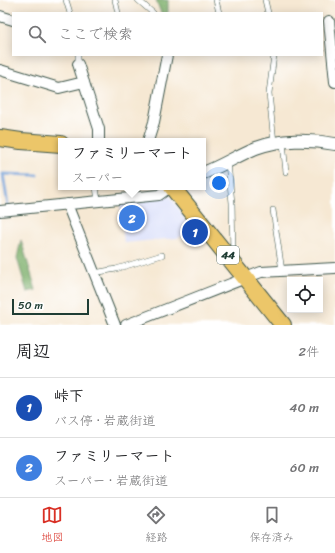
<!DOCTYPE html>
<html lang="ja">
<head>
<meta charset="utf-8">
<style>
  :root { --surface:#fff; --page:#f2f2f2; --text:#202124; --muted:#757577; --line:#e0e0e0; --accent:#d93025 }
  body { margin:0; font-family:Sriracha,"Klee One",sans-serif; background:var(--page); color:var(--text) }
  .controls { position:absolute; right:12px; bottom:12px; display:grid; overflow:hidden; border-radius:0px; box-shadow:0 2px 10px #0003 }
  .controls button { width:36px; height:36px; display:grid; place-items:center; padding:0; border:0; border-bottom:1px solid var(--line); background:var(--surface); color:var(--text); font:20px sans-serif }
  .scale { position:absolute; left:12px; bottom:10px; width:77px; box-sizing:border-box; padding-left:4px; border:2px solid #1f3d34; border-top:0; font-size:11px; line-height:14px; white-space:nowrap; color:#1f3d34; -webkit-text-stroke:3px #fff; paint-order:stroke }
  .you { position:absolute; left:219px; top:183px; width:14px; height:14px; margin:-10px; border:3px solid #fff; border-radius:50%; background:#1a73e8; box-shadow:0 0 0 6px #1a73e833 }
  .badge { display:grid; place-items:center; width:26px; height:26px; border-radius:50%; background:var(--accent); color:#fff; font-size:13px; font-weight:700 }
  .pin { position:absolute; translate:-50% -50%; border:2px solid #fff; box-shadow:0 1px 4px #0006 }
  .popup { position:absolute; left:58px; top:138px; width:148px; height:52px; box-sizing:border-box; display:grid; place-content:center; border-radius:0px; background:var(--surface); filter:drop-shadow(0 1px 3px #0005); font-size:13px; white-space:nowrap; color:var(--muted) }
  .popup b { font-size:15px; color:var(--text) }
  .popup::after { content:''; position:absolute; left:50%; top:100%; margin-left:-8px; border:8px solid transparent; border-top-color:var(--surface) }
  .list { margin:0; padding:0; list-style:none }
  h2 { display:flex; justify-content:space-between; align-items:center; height:52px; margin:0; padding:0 16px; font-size:17px }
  h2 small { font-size:13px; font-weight:400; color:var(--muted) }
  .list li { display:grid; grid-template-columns:26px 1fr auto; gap:12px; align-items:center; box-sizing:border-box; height:60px; padding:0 16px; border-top:1px solid var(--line) }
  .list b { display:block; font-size:15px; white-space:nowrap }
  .list p { margin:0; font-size:13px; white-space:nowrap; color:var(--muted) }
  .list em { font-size:13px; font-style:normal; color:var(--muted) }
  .icon { flex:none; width:22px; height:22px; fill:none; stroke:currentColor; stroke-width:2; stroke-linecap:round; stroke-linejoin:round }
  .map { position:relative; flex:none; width:335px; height:325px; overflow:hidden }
  .search { position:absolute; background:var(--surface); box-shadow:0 2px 10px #0003; left:12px; right:12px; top:12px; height:44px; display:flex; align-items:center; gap:10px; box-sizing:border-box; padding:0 14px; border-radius:0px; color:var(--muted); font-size:15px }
  .sheet { height:172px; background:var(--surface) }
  nav { display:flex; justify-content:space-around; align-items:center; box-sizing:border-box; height:56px; border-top:1px solid var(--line); background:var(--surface); font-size:11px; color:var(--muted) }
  nav a { display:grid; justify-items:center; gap:2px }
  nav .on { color:var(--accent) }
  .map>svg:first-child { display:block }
  .built { fill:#d3d9f9 }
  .forest { fill:#7bae69; stroke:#4d764e }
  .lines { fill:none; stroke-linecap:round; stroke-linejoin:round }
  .stream { stroke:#6d9dd6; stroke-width:3 }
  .service-casing { stroke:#3f574c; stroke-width:6 }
  .minor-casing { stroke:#3f574c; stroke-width:12 }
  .tertiary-casing { stroke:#3f574c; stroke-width:14 }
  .primary-casing { stroke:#3f574c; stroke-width:18 }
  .service { stroke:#fff; stroke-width:5 }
  .minor { stroke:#fff; stroke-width:10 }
  .tertiary { stroke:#fff; stroke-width:12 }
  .primary { stroke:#ecc669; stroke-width:16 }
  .labels { text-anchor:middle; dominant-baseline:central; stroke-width:3; stroke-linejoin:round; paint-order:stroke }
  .shield { fill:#fff; stroke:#627771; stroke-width:1 }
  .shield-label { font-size:11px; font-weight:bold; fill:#1f3d34 }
</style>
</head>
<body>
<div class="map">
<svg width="335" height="325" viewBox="0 0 335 325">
  <rect width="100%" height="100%" fill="#fff"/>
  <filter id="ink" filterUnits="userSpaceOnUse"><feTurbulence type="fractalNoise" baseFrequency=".025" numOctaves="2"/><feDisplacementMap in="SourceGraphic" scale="8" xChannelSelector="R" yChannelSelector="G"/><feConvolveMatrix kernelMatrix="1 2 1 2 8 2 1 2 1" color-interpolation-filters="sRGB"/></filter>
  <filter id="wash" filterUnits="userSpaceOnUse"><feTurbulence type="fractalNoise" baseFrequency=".012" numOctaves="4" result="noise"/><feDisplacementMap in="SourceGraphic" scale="16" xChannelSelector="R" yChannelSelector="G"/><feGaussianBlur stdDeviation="0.9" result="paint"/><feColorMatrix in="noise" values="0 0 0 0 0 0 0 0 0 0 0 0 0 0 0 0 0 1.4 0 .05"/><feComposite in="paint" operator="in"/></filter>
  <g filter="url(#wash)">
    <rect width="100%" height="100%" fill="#f6e8d3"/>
    <path class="built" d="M170 196 194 232 177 238 124 243 120 202Z"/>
    <path class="forest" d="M156 0H168V13H161Z
      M21 240 36 290 27 292 17 258Z"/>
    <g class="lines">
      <path class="stream" d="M8 206 3 174 37 175"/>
    </g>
  </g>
  <g filter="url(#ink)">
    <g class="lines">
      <defs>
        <path id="service" d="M66 0 70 13
          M115 0 118 13
          M138 0 153 13
          M216 0 219 13
          M265 0 268 13
          M78 55V64
          M274 143 269 93 274 55
          M283 143 286 172
          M228 163 232 203 233 256
          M96 187 98 201
          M273 210 282 271
          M94 273 116 269 162 255"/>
        <path id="minor" d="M0 16 13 20
          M329 21 335 82
          M78 64 99 129V141
          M0 70 59 88 84 82
          M148 141 154 122 167 55
          M67 204 115 325
          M0 211 159 195 170 187
          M126 325 261 272 335 268"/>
        <path id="tertiary" d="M203 173C222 166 238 155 256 148 280 139 310 139 335 144"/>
        <path id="primary" d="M0 138 21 141 61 144
          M172 187 283 325"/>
      </defs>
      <use href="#service" class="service-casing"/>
      <use href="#minor" class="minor-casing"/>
      <use href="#tertiary" class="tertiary-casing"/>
      <use href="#primary" class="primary-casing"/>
      <use href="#service" class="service"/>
      <use href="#minor" class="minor"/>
      <use href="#tertiary" class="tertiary"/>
      <use href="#primary" class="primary"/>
    </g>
  </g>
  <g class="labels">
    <rect class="shield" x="217" y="246" width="22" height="18" rx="3"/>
    <g class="shield-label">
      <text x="228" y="255">44</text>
    </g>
  </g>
</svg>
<div class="controls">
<button><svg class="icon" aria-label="locate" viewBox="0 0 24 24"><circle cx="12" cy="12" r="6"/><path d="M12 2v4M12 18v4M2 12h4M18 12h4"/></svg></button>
</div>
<div class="scale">50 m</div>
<div class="you"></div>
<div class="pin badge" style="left:195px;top:232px;background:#1a4fb4">1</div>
<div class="pin badge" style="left:132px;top:218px;background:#3f7fe0">2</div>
<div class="popup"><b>ファミリーマート</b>スーパー</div>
<div class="search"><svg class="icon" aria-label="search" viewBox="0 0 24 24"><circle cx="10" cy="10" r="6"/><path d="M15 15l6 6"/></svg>ここで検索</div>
</div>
<section class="sheet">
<h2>周辺<small>2件</small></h2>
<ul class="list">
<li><span class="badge" style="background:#1a4fb4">1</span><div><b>峠下</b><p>バス停 · 岩蔵街道</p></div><em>40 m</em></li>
<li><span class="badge" style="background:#3f7fe0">2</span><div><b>ファミリーマート</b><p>スーパー · 岩蔵街道</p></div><em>60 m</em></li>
</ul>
</section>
<nav>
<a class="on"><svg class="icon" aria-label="map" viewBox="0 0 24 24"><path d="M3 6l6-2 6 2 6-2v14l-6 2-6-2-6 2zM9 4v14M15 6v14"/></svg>地図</a>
<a><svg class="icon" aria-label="directions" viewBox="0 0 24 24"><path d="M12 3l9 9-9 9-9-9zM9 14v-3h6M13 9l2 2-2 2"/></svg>経路</a>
<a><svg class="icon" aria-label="saved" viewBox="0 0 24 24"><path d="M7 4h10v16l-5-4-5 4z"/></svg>保存済み</a>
</nav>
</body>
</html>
